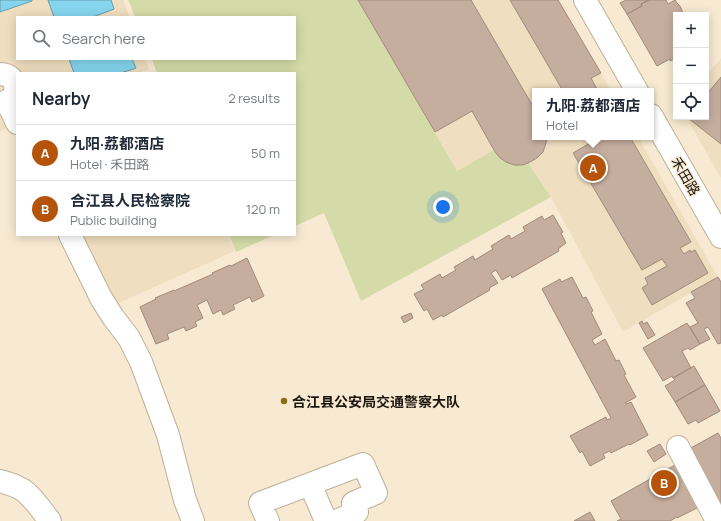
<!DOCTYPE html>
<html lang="en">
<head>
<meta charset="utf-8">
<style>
  :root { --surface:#fff; --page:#f2f2f3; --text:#1f2937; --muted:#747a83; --line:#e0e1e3; --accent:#b45309 }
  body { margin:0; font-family:Manrope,"Noto Sans SC",sans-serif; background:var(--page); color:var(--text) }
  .controls { position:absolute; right:12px; top:12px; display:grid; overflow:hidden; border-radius:0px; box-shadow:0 2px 10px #0003 }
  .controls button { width:36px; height:36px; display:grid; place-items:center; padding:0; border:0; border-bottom:1px solid var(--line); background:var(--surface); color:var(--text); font:20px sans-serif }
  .you { position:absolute; left:443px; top:207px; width:14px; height:14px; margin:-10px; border:3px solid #fff; border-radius:50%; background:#1a73e8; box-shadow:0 0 0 6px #1a73e833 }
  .badge { display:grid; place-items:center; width:26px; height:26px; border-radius:50%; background:var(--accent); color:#fff; font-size:13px; font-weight:700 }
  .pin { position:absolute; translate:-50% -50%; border:2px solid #fff; box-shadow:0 1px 4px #0006 }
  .popup { position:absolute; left:532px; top:88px; width:122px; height:52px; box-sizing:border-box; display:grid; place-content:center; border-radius:0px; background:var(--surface); filter:drop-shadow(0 1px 3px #0005); font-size:13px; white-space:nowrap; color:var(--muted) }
  .popup b { font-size:15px; color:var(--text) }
  .popup::after { content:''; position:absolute; left:50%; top:100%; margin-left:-8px; border:8px solid transparent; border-top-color:var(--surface) }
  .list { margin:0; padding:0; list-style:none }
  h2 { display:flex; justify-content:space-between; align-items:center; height:52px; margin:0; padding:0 16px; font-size:17px }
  h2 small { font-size:13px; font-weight:400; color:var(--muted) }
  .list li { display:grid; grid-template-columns:26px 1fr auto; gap:12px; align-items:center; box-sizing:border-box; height:56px; padding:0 16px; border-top:1px solid var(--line) }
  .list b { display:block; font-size:15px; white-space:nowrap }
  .list p { margin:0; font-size:13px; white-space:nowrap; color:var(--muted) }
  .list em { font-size:13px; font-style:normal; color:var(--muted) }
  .icon { flex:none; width:22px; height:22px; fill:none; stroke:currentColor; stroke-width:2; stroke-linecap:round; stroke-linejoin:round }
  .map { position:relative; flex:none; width:721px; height:521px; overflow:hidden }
  .search { position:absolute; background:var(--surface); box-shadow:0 2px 10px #0003; left:16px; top:16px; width:280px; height:44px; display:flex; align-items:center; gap:10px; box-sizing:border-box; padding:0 14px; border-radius:0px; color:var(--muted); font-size:15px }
  .panel { position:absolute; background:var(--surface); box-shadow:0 2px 10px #0003; left:16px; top:72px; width:280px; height:164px; border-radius:0px }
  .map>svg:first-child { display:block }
  .built { fill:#efdebf }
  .green { fill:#d4dba8 }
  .water { fill:#86d5ef; stroke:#669cab }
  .building { fill:#c6ae9e; stroke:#a18a7b }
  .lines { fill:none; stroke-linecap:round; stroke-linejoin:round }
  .minor-casing { stroke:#bdb099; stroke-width:24 }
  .major-casing { stroke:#bdb099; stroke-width:24 }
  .minor { stroke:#fff; stroke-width:22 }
  .major { stroke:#fff; stroke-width:22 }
  .poi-dot { fill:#867213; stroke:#f8ead2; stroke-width:1.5 }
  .labels { text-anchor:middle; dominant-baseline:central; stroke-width:3; stroke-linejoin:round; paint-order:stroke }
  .street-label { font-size:14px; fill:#1a160d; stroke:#f8ead2 }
  .poi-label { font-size:14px; font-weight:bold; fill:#1a160d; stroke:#f8ead2; text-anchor:start }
</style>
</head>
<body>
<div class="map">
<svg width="721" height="521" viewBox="0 0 721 521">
  <rect width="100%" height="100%" fill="#f8ead2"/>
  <path class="built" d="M0 0H123L130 17H17V59H145L149 69 139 73H17V124L0 131Z
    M358 0H559L611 91H535V137H638L718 277 623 332 551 197 528 163 522 165H514L506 162 499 157 494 150 457 171Z
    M721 58V178L686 117H706V76Z
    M83 235H228L235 251 114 305Z"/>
  <path class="green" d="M128 0H358L457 171 494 150C503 162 513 167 528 163L551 197 361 301 324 213 295 226V73H157L152 59H295V17H135Z
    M229 235H274L236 252Z"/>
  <path class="water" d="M0 0H32V1L0 12Z
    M48 0H111L114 9 93 17H54Z
    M69 59H132L136 68 121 73H74Z"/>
  <path class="building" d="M358 0H471L535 110V137H547L546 143 543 152 537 158 528 163 522 165H514L506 162 499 157 494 150 472 111 435 132Z
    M510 0H558L601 73 591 78 598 91H563Z
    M626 0H649L641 4 642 6 627 14 620 3Z
    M649 0H666L668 4 675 0 677 3 680 6 683 13 679 15H676V58L670 61V59L657 66 627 14 642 6 641 4Z
    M721 77V144L688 118 706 117V95Z
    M589 137H630L691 242 680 248 684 254 690 250 691 252 695 250 708 273 652 305 642 288 648 284 645 278 667 266 662 259 642 270 573 153 592 142Z
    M553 215 563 232 561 233 566 243 558 249 559 251 512 278 511 275 502 280 496 270 491 273 498 283 489 288 490 290 443 317 442 315 433 320 427 309 424 311 414 294 424 289 421 285 440 274 442 278 456 270 454 267 473 256 475 260 493 249 491 246 509 235 511 239 525 231 523 227 542 216 544 220Z
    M247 258 264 296 252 302 250 297 233 305 235 309 223 315 221 310 213 314 207 300 197 305 203 318 195 322 197 326 186 331 184 327 167 334 169 339 156 344 140 307 156 299 155 298 174 290V291L213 274 212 273 230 265 231 266Z
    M572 277 583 298 586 297 593 311 591 312 602 334 592 340 595 345 605 339 616 361 619 360 626 374 624 375 636 397 625 403 626 404 631 402 648 435 630 445 629 444 611 453 610 451 603 454 605 458 590 466 582 451 580 453 570 436 606 417 607 420 611 418 542 289 560 279 561 282Z
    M718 277 721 282V343L718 344 708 327 704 329 710 339 700 344 690 327 698 323 686 303 695 298 691 292Z
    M411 313 413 318 404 323 401 317Z
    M642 321 643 324 647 322 655 335 648 339 639 323Z
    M687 323 700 344 690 350 688 348 682 351 691 368 673 378 672 376 663 381 643 348Z
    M694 366 705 385 675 402 665 386 675 380 673 378Z
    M705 385 720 411 698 423 696 420 688 424 675 402Z
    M718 433 721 438V507L689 449Z
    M660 444 666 454 654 462 647 451Z
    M675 465 699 507 677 518V517L670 521H617L621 519 611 501Z
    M590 512 595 521H574Z"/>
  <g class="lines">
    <defs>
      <path id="minor" d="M585 0 637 91
        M0 74C20 74 21 101 0 103
        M7 101 17 123
        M651 115 721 237
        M70 235 101 298 113 317 129 338 141 362 168 435 185 500 193 521
        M678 447 717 521
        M310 484 326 521
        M268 521 260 503 363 464 376 493 353 503 357 512 336 521"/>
      <path id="major" d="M0 481C8 483 16 486 23 490 34 498 42 511 50 521"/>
    </defs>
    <use href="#minor" class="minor-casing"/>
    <use href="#major" class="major-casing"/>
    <use href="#minor" class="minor"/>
    <use href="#major" class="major"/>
  </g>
  <circle class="poi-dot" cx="284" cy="401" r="4"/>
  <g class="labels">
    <g class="street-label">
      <text transform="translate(686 176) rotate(60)">禾田路</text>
    </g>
    <g class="poi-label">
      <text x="292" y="401">合江县公安局交通警察大队</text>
    </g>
  </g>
</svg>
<div class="controls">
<button>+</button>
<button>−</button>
<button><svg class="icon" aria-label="locate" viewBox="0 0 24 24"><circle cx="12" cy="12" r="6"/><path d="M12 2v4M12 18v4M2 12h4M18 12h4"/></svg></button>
</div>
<div class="you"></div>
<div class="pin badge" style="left:593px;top:168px">A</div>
<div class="popup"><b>九阳·荔都酒店</b>Hotel</div>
<div class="pin badge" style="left:664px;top:483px">B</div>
<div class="search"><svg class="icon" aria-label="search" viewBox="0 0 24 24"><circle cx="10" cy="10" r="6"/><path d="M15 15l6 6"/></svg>Search here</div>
<section class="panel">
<h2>Nearby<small>2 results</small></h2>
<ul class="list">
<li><span class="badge">A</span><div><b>九阳·荔都酒店</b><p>Hotel · 禾田路</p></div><em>50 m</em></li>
<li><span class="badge">B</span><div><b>合江县人民检察院</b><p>Public building</p></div><em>120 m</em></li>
</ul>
</section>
</div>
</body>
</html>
